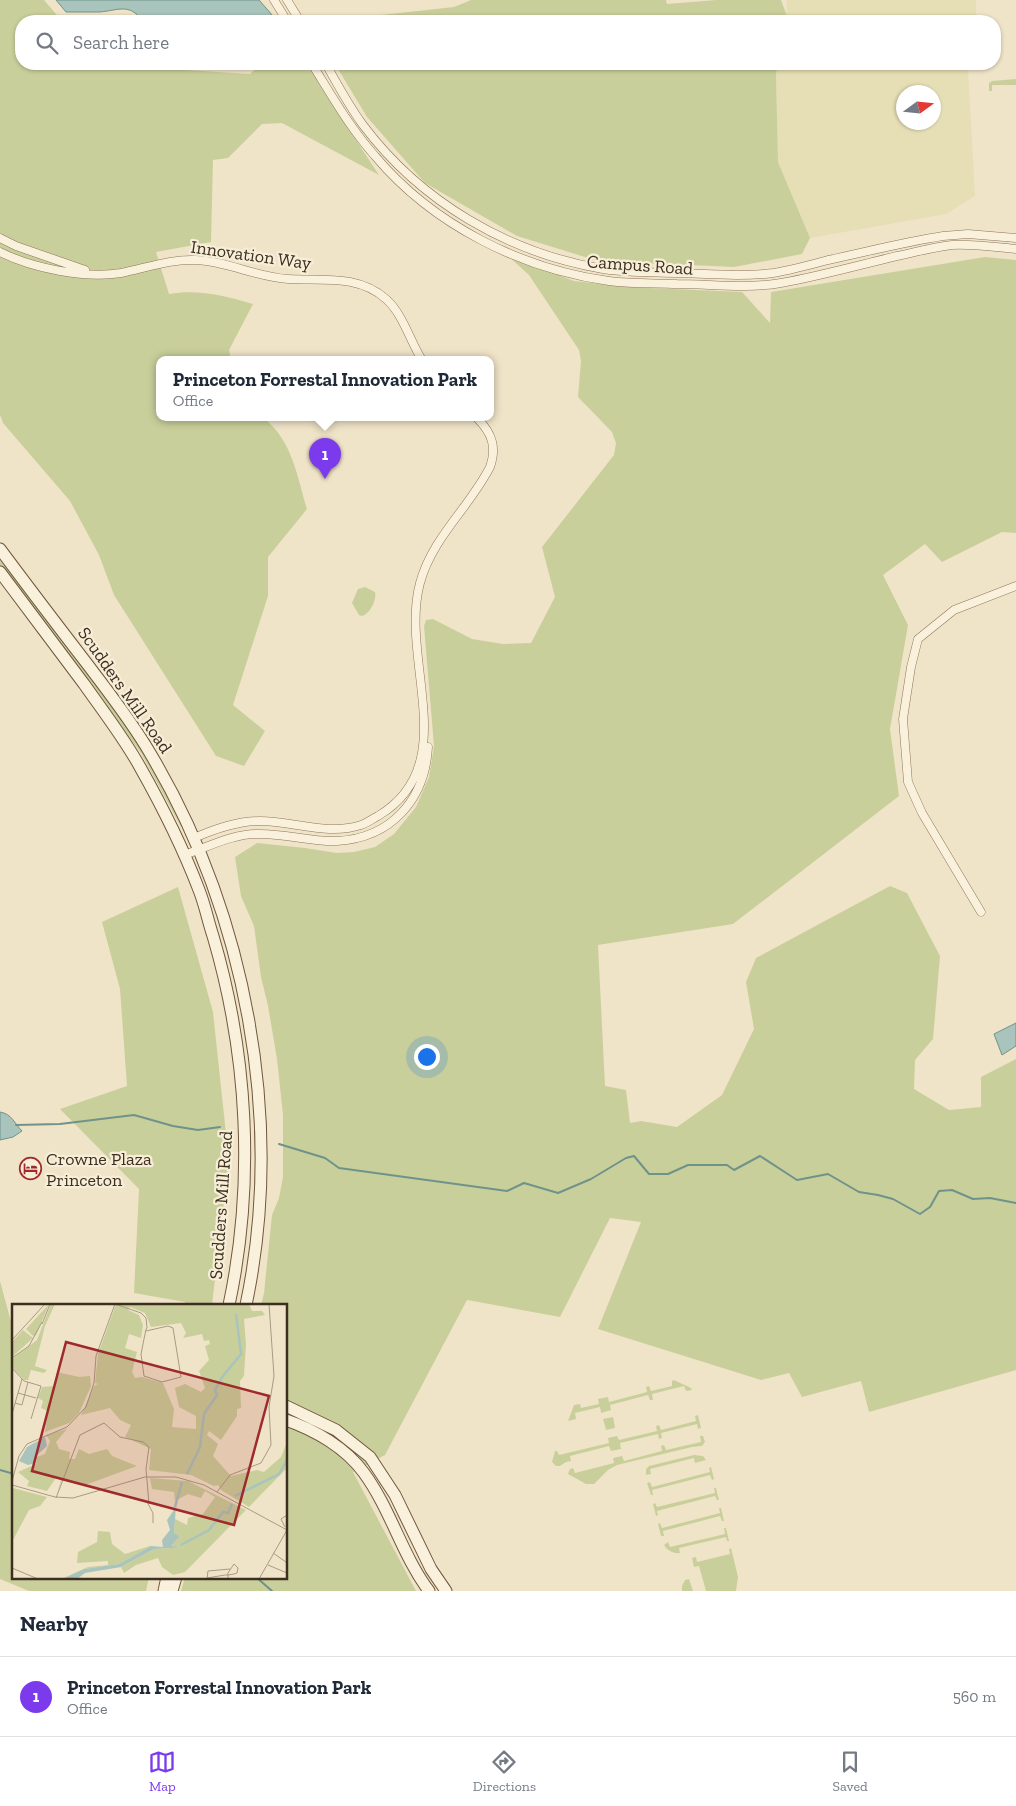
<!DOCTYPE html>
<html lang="en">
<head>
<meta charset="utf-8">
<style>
  :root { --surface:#fff; --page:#f2f2f3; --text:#1f2937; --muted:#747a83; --line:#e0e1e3; --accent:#7c3aed }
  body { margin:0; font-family:"Zilla Slab",serif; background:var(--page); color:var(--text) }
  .compass { position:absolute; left:896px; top:85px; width:45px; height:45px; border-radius:50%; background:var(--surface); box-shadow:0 1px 4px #0004; rotate:75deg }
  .you { position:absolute; left:426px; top:1056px; width:18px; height:18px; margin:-12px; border:4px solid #fff; border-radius:50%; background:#1a73e8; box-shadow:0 0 0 8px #1a73e833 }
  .badge { display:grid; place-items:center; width:32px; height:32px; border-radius:50%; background:var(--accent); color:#fff; font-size:16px; font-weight:700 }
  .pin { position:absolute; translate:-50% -41px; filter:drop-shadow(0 1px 2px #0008) }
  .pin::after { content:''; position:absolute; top:26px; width:18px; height:15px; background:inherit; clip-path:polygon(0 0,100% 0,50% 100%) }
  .popup { position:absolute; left:156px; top:356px; width:338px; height:65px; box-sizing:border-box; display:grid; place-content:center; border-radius:10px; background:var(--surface); filter:drop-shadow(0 1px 4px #0005); font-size:16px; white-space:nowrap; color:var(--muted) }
  .popup b { font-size:19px; color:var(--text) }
  .popup::after { content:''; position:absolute; left:50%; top:100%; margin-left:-10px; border:10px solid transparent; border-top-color:var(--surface) }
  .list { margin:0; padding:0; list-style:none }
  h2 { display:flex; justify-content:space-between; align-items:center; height:65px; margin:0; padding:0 20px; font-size:21px }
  h2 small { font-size:16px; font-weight:400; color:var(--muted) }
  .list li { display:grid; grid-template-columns:32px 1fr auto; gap:15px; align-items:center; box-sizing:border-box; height:80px; padding:0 20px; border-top:1px solid var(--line) }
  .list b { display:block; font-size:19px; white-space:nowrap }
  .list p { margin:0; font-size:16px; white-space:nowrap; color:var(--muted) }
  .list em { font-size:16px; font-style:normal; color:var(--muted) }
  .icon { flex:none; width:28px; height:28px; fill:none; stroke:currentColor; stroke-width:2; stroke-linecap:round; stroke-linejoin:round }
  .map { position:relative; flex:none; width:1016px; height:1591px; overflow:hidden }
  .search { position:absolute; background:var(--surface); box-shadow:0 1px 4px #0004; left:15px; right:15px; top:15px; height:55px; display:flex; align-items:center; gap:12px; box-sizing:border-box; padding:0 18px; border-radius:20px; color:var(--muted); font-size:19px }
  .sheet { height:145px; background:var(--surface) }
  nav { display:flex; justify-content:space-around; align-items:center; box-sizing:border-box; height:70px; border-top:1px solid var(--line); background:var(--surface); font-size:14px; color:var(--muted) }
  nav a { display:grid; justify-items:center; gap:2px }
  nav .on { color:var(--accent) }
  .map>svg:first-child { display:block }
  .farmland { fill:#e6deb5; fill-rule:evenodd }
  .green { fill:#c9cf9b }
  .water { fill:#a9c4bc; stroke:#6f938a }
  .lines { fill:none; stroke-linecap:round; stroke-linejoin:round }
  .stream { stroke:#6f938a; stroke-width:2 }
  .street-casing { stroke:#8d765c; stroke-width:9 }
  .secondary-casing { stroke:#6f573f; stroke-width:13 }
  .street { stroke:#faf1dc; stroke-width:8 }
  .secondary { stroke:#faf1dc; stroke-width:11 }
  .labels { text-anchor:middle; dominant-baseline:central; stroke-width:4.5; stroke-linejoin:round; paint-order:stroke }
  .street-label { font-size:18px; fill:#3d2e20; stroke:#f7eed8 }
  .poi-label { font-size:18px; fill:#3d2e20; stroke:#f7eed8; text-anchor:start }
  .inset-river { fill:none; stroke:#a9c4bc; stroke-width:2.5 }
  .inset-road { fill:none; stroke:#a89b85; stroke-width:1 }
  .view { fill:#9e2a2b; fill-opacity:0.15; stroke:#9e2a2b; stroke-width:2.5 }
  .inset-edge { fill:none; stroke:#3d2e20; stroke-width:2.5 }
</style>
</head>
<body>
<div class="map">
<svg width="1016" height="1591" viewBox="0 0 1016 1591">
  <rect width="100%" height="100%" fill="#f0e4c8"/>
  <path class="farmland" d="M787 0H976V21H786Z
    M778 64H972L968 70 975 196 946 214 810 238 778 162 776 74ZM904 92H934V122H904Z"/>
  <path class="green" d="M0 0H44L62 21H21V64H148L152 68 250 74 261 64H306L379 175 282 123 262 124 228 158 213 160 211 242 156 252 169 294C199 289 225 296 253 304L229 350 231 360H160V418H263C292 439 297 476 307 509L268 557V596L233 705 265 731 244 766 216 756 114 595 99 555 70 501 3 423 0 415Z
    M471 0H666L667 4 716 0H781L787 16 786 21H326L454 7Z
    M113 15 117 21H70Z
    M335 64H778L776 74 778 162 810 238 802 254 734 267 598 261 517 236 425 183 367 117Z
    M1016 79V85H992V91H989V83L992 81Z
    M508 256 574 281 628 287 742 292 770 323 771 292 985 257 1016 260V533L1002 532 942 562 925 544 883 575 908 625 890 729 899 796 733 924 598 945 605 1086 626 1090 630 1123 641 1121 677 1127 722 1095 754 1029 746 982 756 958 890 886 907 893 940 956 933 1039 915 1060 914 1089 949 1110 981 1107V1077L1016 1059V1370L869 1412 861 1381 802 1397 789 1373 761 1380 598 1329 641 1222 610 1218 560 1317 467 1300 385 1455 353 1472 416 1591H181L185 1577H286V1305H261L264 1293 272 1215 279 1198 283 1177V1115L277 1059 268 1006 261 977 254 926 241 896 235 857 257 843 305 848 337 853 354 852 375 847 394 834 416 807 429 777 434 746 424 626 426 620 433 619 472 639 503 644 531 643 555 597 542 547 614 455 616 443 612 432 578 397 581 361 579 350 529 275Z
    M0 561 28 592 111 703 152 767 183 826 181 827 141 753 0 566Z
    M365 587 375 592C377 600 370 614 362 616L359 615 352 603 358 589Z
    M178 887 213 1012 227 1143 228 1168 212 1305H186L185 1302 134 1293 139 1189 60 1109 127 1086 120 989 102 922Z
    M0 1281 14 1333V1577H149L146 1591H29L0 1579Z
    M674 1380 691 1388 692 1390 686 1391 684 1386 652 1394 653 1400H650L648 1395 610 1405 611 1410 601 1413 600 1407 575 1413 576 1419 568 1421 574 1405 580 1404 581 1408 599 1404 598 1399 608 1397 609 1402 647 1392 646 1387 649 1386 651 1391 672 1386V1381Z
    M698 1415 701 1428 698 1429 697 1424 661 1433 662 1438 659 1439 658 1434 620 1443 621 1449 611 1451 609 1446 570 1456 571 1461 566 1462 560 1466H556L552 1462 555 1451H557L559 1455 609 1443 608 1438 617 1436 619 1440 657 1431 656 1426 659 1425 661 1430 696 1421 695 1416Z
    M613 1417 615 1428 606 1430 603 1419Z
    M700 1436H703L705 1442 702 1446 692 1447 617 1465 608 1470 594 1484H586L568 1474 570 1469 573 1468 575 1473 614 1463 613 1458 622 1456 624 1461 662 1451 661 1446 664 1445 666 1450 701 1442Z
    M694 1455 703 1456 706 1460 695 1463 694 1458 650 1469 651 1474 646 1475V1469L649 1466Z
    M711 1467 714 1479 712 1480 710 1475 652 1490 653 1495H651L647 1483 650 1482 652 1487 710 1472 709 1468Z
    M714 1488H716L719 1500H717L715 1496 657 1511 658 1515 656 1516 653 1504 655 1503 657 1507 715 1493Z
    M719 1508H721L724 1521H722L720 1516 663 1531 664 1536H661L658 1524 660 1523 662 1528 720 1513Z
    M724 1528H726L729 1541H727L726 1537 679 1548 680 1553C673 1554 667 1550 664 1545L668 1542 670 1547 725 1534Z
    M731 1548 738 1577 736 1591H706L699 1566 694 1567 692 1558 696 1557 697 1562 730 1554 729 1549Z
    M689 1579 693 1591H682V1586L685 1580Z"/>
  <path class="water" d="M56 0H259L273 16 274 21H142C130 2 117 11 99 12 88 12 77 12 66 12Z
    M1016 1023V1046L1002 1055 994 1034Z
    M0 1112C12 1114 14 1123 22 1131L13 1137 0 1140Z"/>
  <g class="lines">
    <path class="stream" d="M16 1125 60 1124 134 1115 173 1126 198 1130 220 1127
      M279 1144 325 1158 339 1168 507 1191 524 1183 558 1193 591 1179 626 1158 634 1156 649 1174H668L688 1165H727L734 1170 760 1156 797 1180 828 1174 859 1192 878 1195 893 1199 920 1214 930 1207 939 1191 952 1190 973 1199 990 1198 1016 1203
      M0 1470 14 1474
      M256 1577 272 1591"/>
    <defs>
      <path id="street" d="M274 0 287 21
        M287 0 300 21
        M312 64C332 96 350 128 375 156 433 225 521 269 609 281 632 284 655 283 677 284 711 284 747 289 781 283 820 276 859 265 897 256 916 252 934 247 952 245 973 244 995 247 1016 249
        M326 64C337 84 349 106 363 125 421 202 508 253 603 269 628 273 654 272 679 273 710 274 742 277 773 273 791 270 810 265 828 260 866 252 904 242 943 236L968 234 1016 238
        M0 238 16 246 85 270
        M0 252C32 268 85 279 121 273 146 268 170 259 195 260 227 261 256 277 288 279 321 281 358 274 386 299 403 314 410 341 422 360
        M194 838C215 829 237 821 260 821 293 821 328 836 361 825 367 823 372 819 378 816 464 765 399 660 420 583 432 538 469 508 490 467 497 447 492 433 477 418
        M184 855C208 847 232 834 257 834 284 833 310 842 337 841 391 838 425 800 428 747
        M981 912 922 813 908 782 903 719 911 667 918 639 954 610 1016 586"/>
      <path id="secondary" d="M0 549C29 588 58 626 88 665 109 693 132 722 150 753 246 914 285 1120 246 1305
        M0 572C28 609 56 647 84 684 103 711 124 738 140 767 162 806 183 848 199 890 205 905 208 921 213 936 248 1055 255 1183 229 1305
        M286 1406 336 1430 370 1457 395 1495 431 1569 446 1591
        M286 1420C315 1430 346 1448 364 1473 391 1510 402 1555 429 1591
        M164 1591 167 1577
        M172 1591 176 1577"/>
    </defs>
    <use href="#street" class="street-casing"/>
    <use href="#secondary" class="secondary-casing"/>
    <use href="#street" class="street"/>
    <use href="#secondary" class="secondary"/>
  </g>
  <defs>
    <symbol id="hotel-ring" viewBox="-11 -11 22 22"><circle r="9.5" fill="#f7eed8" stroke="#9e2a2b" stroke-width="1.5"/><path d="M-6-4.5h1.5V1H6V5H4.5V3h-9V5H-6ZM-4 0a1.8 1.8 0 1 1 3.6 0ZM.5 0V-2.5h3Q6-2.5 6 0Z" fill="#9e2a2b"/></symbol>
  </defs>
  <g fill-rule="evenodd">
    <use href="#hotel-ring" x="18" y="1156" width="25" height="25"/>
  </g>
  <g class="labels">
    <g class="street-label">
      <text transform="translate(251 255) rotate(8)">Innovation Way</text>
      <text transform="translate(640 265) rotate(4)">Campus Road</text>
      <text transform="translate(125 690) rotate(55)">Scudders Mill Road</text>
      <text transform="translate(221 1205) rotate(-86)">Scudders Mill Road</text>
    </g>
    <g class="poi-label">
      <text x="46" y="1159">Crowne Plaza<tspan x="46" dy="21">Princeton</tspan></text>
    </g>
  </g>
  <g transform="translate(12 1304)">
    <rect width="275" height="275" fill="#f0e4c8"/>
    <path d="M37 0 24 31 21 32 14 25ZM39 0H43L33 22 23 62 35 66 32 69 19 66 16 76H12L0 63V55L25 36ZM104 0H237L240 7H250L253 11 232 15 234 40 232 72 228 77 229 104 225 105V112L209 136 197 127 195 131 206 140 201 152 219 172 245 166 252 168 269 153 275 138V164L237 203 209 186 206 181 202 182 179 171 137 166 139 145 113 133 119 121 108 116 98 104 69 111 82 82 86 80 83 79 86 50ZM118 3 133 9 139 23 169 19 174 29 171 34 190 30 192 37 197 36 198 40 193 42 197 56 187 67 193 84 189 88 173 80 163 84 167 103 184 112V125L160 123 162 105 151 79 130 73 123 74 120 68 125 48 113 44 117 30 129 34 131 21 127 11 116 6ZM11 26 21 34 0 53V38ZM45 68 67 73 78 72 79 82 67 109 57 119 33 128 36 107 29 104 31 97 26 94 30 83 43 82ZM55 125 44 138 47 145 58 148 57 155H63L67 145 77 150 95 145 100 152 125 162 73 181 50 176 45 190 49 176 44 174 35 187 15 182 17 177 6 168 24 160 25 153 33 150 38 137 34 131ZM138 174 176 177 234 206 173 268 161 271 150 263 146 254 124 261 112 269 109 263 142 245 174 243 159 242 168 232 162 229 163 215 175 221 176 214 191 210 203 193 193 187 189 194 176 190 163 197 162 188 140 185ZM1 184 35 193 28 202 17 206 0 238ZM86 227 98 228 100 240 113 250 138 242 153 240 139 242 107 260 72 265 48 275 76 263 96 261V257L65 259 66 248 85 238Z" fill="#c9cf9b" fill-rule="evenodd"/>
    <path d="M33 133 35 142 25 151 23 159 16 161 7 157 15 143ZM164 203 162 229 168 232 159 242 175 243 142 245 109 263 73 269 65 275H50L72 265 107 260 139 242 151 243 150 236 158 226 155 216Z" fill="#a9c4bc"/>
    <path class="inset-river" d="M175 170 188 143 192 110 205 91 203 86 211 72 229 50 224 10M223 192 267 170 275 156M163 203 170 178M169 241 197 226 211 208 216 209 220 200"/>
    <path class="inset-road" d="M103 0 129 9 134 14 135 24 134 25 129 50 132 72 150 78 169 73 161 24 156 22 134 27M30 20 38 0M0 36 33 0M0 54 17 42 30 18M0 64 12 77 29 82 19 115M6 89 24 94M3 99 10 101 16 78M0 110 10 75M0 177 7 152 15 140 55 123 74 103 82 79 84 52 103 0M0 181 43 193 61 194 133 173H164L192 181 275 226M205 188 218 171 249 159 259 141 257 103 262 72 257 0M44 194 68 131 92 119 108 133 131 138 137 143 134 165 137 200M135 198 141 209V219M273 223 269 215 275 211M261 249 274 258M256 261 275 269M0 264 26 275M195 274 213 271H216L222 270 225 269 226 264 222 260 216 269V273L217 275M195 275 196 267 218 265M247 275 275 226"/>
    <path class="view" d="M54 38 257 92 222 221 20 167Z"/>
    <rect width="275" height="275" class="inset-edge"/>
  </g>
</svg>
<svg class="compass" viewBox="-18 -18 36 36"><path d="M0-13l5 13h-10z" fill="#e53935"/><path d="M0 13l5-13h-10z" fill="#747a83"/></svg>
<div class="you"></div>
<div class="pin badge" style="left:325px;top:479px">1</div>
<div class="popup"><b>Princeton Forrestal Innovation Park</b>Office</div>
<div class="search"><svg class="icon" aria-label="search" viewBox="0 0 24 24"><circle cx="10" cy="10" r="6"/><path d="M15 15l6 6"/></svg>Search here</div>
</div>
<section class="sheet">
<h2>Nearby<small></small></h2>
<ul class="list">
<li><span class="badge">1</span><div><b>Princeton Forrestal Innovation Park</b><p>Office</p></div><em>560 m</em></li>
</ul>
</section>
<nav>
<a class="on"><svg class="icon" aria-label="map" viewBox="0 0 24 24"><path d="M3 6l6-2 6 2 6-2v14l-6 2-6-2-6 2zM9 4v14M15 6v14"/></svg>Map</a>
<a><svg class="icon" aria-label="directions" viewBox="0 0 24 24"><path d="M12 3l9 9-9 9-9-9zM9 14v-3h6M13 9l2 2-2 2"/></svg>Directions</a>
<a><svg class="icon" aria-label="saved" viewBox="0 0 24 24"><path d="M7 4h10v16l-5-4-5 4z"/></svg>Saved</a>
</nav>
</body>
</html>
